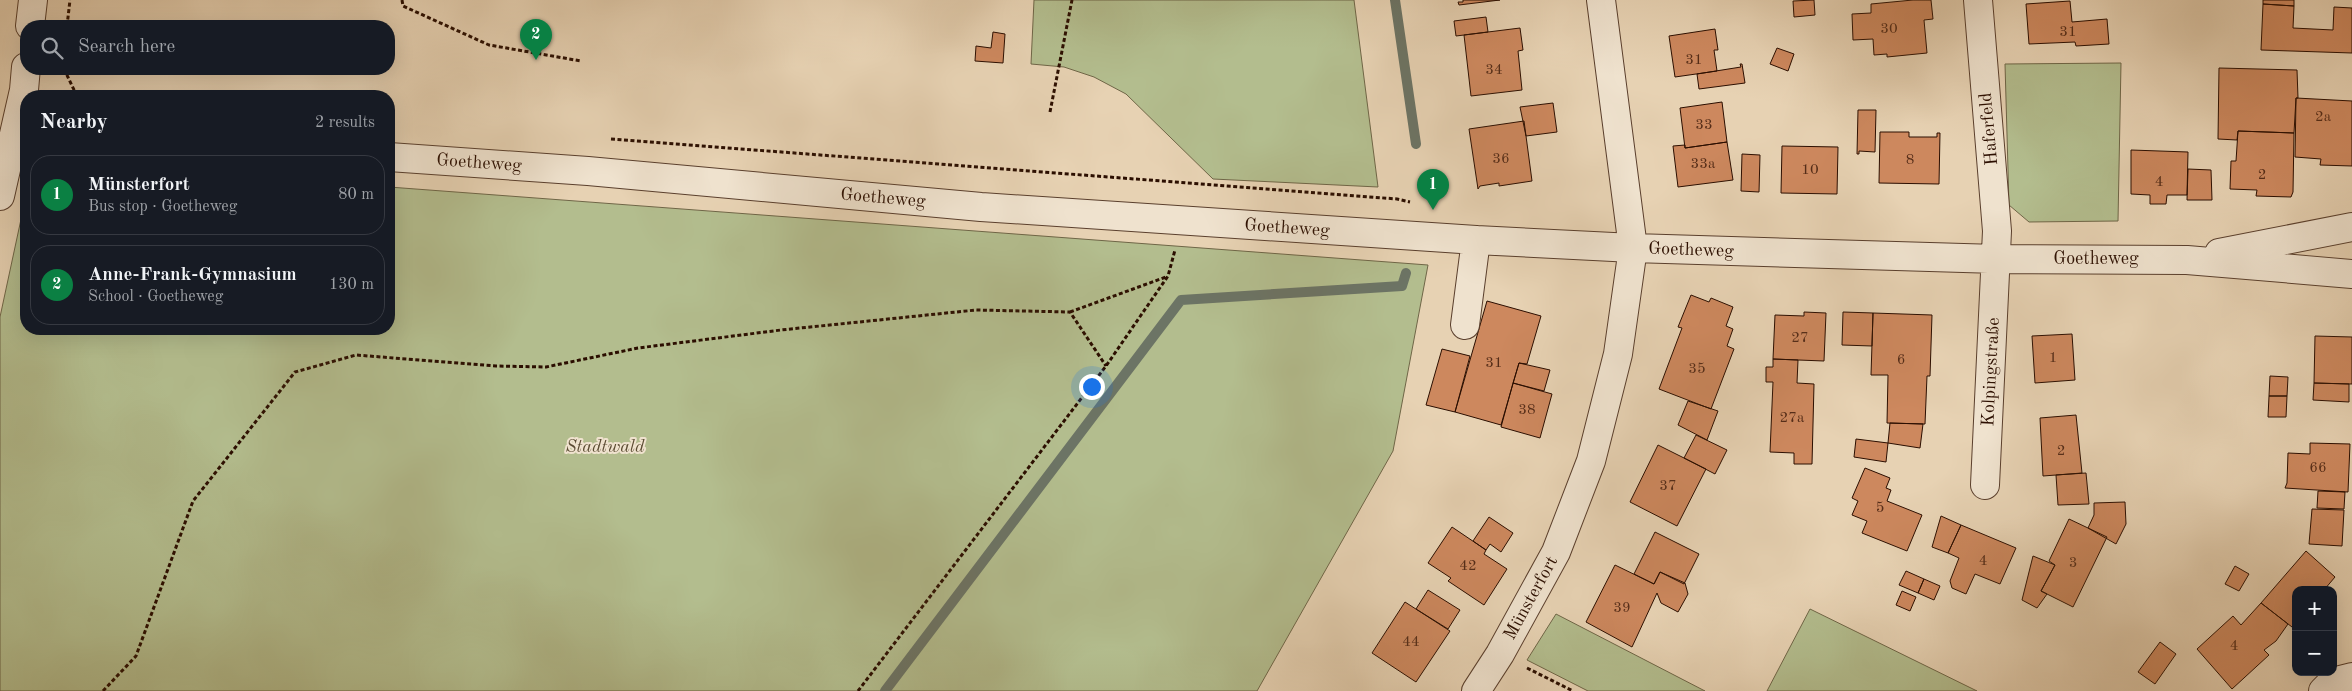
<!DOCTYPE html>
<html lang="en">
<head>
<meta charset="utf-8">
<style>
  :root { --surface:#171b24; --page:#20242c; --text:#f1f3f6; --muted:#9ea1a6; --line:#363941; --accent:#0b8043 }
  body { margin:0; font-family:"Old Standard TT",serif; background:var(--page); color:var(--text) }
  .controls { position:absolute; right:15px; bottom:15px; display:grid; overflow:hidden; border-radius:10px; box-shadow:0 5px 20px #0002 }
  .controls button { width:45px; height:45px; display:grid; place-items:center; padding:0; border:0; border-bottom:1px solid var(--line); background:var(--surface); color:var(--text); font:25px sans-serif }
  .you { position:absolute; left:1091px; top:386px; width:18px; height:18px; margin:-12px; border:4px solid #fff; border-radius:50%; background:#1a73e8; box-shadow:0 0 0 8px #1a73e833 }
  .badge { display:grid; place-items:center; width:32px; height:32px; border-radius:50%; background:var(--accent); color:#fff; font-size:16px; font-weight:700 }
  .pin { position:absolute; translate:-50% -41px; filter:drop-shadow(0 1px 2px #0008) }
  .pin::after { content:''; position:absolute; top:26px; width:18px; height:15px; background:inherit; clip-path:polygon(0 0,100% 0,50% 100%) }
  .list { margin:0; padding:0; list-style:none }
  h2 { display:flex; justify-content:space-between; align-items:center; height:65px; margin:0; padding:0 20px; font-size:21px }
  h2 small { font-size:16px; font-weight:400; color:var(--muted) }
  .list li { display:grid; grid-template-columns:32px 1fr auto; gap:15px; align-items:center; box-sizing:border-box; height:80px; margin:0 10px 10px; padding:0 10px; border:1px solid var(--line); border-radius:20px }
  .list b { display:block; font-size:19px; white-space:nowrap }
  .list p { margin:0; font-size:16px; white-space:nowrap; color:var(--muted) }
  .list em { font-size:16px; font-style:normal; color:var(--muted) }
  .icon { flex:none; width:28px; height:28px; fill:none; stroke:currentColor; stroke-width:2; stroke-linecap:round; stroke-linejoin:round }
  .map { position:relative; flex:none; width:2352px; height:691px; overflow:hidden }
  .search { position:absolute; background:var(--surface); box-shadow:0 5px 20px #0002; left:20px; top:20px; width:375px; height:55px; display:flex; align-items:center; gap:12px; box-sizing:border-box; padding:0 18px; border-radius:20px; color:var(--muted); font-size:19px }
  .panel { position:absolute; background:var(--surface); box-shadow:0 5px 20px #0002; left:20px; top:90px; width:375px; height:245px; border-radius:20px }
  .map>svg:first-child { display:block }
  .green { fill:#b3bd8e; stroke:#6f6647 }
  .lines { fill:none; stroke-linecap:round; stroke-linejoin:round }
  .stream { stroke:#6c7465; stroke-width:10 }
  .building { fill:#cd885e; stroke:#2b0e00 }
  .minor-casing { stroke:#5a3f2d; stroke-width:30 }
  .path { stroke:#2b0e00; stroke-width:3; stroke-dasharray:4 2.5; stroke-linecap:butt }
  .minor { stroke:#efe2ce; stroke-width:28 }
  .labels { text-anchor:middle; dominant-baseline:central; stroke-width:4; stroke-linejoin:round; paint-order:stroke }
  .number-label { font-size:15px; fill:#542c18 }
  .street-label { font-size:18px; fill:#2b0e00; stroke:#efe2ce }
  .park-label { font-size:18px; font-style:italic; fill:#5b4b32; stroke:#efe2ce }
</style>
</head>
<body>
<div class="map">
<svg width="2352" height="691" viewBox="0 0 2352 691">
  <rect width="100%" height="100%" fill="#e7d2b3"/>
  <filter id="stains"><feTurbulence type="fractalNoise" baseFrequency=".004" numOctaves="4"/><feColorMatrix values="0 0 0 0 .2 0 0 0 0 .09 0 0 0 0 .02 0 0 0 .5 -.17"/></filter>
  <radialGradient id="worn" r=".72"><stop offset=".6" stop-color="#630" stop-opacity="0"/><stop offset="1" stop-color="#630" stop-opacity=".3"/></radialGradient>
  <path class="green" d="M1034 0H1354L1378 187 1213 179 1126 94 1094 77 1064 67 1031 64Z
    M2121 63 2118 221 2029 222 2009 205 2005 64Z
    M389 187 1428 265 1393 451 1257 691H0V317L26 196V329H389Z
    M1810 609 1977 691H1767Z
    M1556 614 1705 691H1588L1527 660Z"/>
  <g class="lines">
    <path class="stream" d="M1395 0 1416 144
      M885 691 1181 300 1402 286 1406 273"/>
  </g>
  <path class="building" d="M1463 0H1500L1459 5 1458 2H1463Z
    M1814 0 1815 15 1794 17 1793 1Z
    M1913 0H1931L1933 19 1924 20 1927 53 1887 57V54L1874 55 1873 39 1853 40 1852 14 1871 13V4Z
    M2263 0H2294V6L2263 4Z
    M2070 1 2072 22 2107 19 2109 44 2076 46 2075 42 2029 44 2026 4Z
    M2263 4 2294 6 2293 28 2333 30 2334 7 2352 8V53L2261 50Z
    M1486 17 1488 32 1456 36 1454 21Z
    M1520 28 1523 50 1518 51 1522 90 1471 96 1464 35Z
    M1715 29 1718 50H1714L1717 71 1675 77 1669 36Z
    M993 32 1005 34 1003 63 975 61 976 46 991 48Z
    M1777 48 1794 54 1788 71 1770 64Z
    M1740 64H1742L1745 83 1699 89 1697 74 1741 67Z
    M2219 68 2297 70 2298 98H2296L2294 133 2238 131 2237 140 2218 139Z
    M2296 98 2352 101V166L2320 165 2321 159 2295 157Z
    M1722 102 1727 142 1685 148 1680 108Z
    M1553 103 1557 132 1526 136 1520 107Z
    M1858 110H1876L1875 152 1859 151V154H1857Z
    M1524 121 1532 181 1499 186V183L1480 186 1478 189 1469 129Z
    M2238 131 2294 133 2293 192 2291 197 2256 196 2257 190 2230 189 2231 161H2236Z
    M1880 132H1909V137H1937V133H1940L1939 184 1879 183Z
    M1727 142 1733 180 1678 187 1673 146 1685 145V148Z
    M1782 146 1838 147 1837 194 1781 193Z
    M2131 150 2188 152 2187 195H2167L2166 204H2150V195L2131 194Z
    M1742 154 1760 155 1759 192 1741 191Z
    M2188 169 2211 170 2212 200H2187Z
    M1691 295 1709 302 1711 298 1733 307 1726 326 1733 329 1727 346 1734 349 1711 409 1659 389 1682 328 1678 327Z
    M1487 301 1541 316 1527 364 1519 363 1501 425 1455 412Z
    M1804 312 1826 313 1824 361 1773 359 1775 315 1804 316Z
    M1843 312 1873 313 1872 346 1842 345Z
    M1873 313 1932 315 1930 376H1927L1925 424 1887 423 1888 375H1871Z
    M2072 334 2075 380 2035 383 2032 336Z
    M2315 336 2352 337V384L2314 383Z
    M1442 349 1470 356 1455 412 1426 405Z
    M1773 359 1798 360 1797 383 1814 384 1812 464H1794V453L1770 452 1773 382H1766V367H1773Z
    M1519 363 1550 370 1544 391 1513 383Z
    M2270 376 2288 377 2287 396H2269Z
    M1513 383 1552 394 1540 438 1501 427Z
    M2314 383 2349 384V402L2313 400Z
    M2269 396H2287L2286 417H2268Z
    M1688 401 1718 411 1707 440 1678 425Z
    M2076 415 2082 473 2043 476 2040 418Z
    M1890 423 1923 424 1920 448 1888 443Z
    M1696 435 1727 450 1715 474 1684 458Z
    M1856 439 1888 443 1886 462 1854 457Z
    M2310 443 2350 444 2348 492 2285 488 2287 483 2288 453 2310 454Z
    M1658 445 1706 469 1677 526 1630 502Z
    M1865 468 1890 478 1886 488 1891 490 1887 501 1922 515 1907 551 1862 533 1867 521 1852 515 1858 501 1852 498Z
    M2086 473 2089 504 2058 505 2056 475Z
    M2318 491 2345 492 2344 509 2317 508Z
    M2125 502 2126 524 2116 544 2088 528 2094 515V503Z
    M2312 509 2344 510 2342 546 2309 544Z
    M1941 516 1961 525 1948 553 1932 547Z
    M1489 517 1513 533 1501 552 1490 544 1486 550 1473 541Z
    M2069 519 2107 537 2073 607 2041 591 2055 565 2049 561Z
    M1961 525 2016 548 2000 584 1975 574 1966 594 1952 588 1950 581 1959 558 1948 553Z
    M1452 527 1486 550 1484 554 1507 569 1484 605 1448 581 1451 578 1428 563Z
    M1655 532 1699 554 1684 584 1660 572 1654 584 1634 574Z
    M2306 551 2335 577 2324 590H2296V622L2292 627 2261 603Z
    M2033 556 2055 565 2041 591 2047 594 2037 608 2022 600Z
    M1615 565 1654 584 1660 572 1685 583 1688 594 1678 612 1661 603 1657 593 1632 647 1586 622Z
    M2235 566 2249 574 2239 591 2225 584Z
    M1906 571 1924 579 1918 593 1899 585Z
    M1924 579 1940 586 1934 600 1918 593Z
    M1428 590 1460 610 1448 629 1416 609Z
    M1902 591 1916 597 1910 611 1896 605Z
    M1405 602 1450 631 1416 682 1372 653Z
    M2261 603 2288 624 2276 641 2264 650 2269 655 2232 689 2197 649 2233 616 2241 625Z
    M2160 642 2176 654 2155 684 2138 672Z"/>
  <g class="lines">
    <defs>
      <path id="minor" d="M1978 0 1997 231 1985 485
        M30 26 33 0
        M389 157 588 171 981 207 1476 240 1633 248 1997 259 2187 260 2352 274
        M0 196 24 90 26 67
        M2219 253 2352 227
        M1465 325 1476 240
        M1476 691 1500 654 1556 552 1591 461 1618 354 1633 248 1601 0
        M2323 691 2332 682 2352 677"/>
    </defs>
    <use href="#minor" class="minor-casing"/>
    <path class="path" d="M402 0 403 6 489 45 581 61
      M67 26 70 0
      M64 69 76 94
      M53 92 80 96
      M1050 112 1072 0
      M611 139 1397 199 1410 202
      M1070 312 1166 277
      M1527 668 1573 691
      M103 691 136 656 193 501 295 372 356 355 496 366 546 367 638 348 781 330 976 310 1070 312 1106 366
      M858 691 1106 366 1168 276 1175 250"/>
    <use href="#minor" class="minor"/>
  </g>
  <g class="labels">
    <g class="number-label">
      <text x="1889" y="29">30</text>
      <text x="2068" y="32">31</text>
      <text x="1694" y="60">31</text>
      <text x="1494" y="70">34</text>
      <text x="2323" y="117">2a</text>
      <text x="1704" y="125">33</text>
      <text x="1501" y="159">36</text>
      <text x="1910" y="160">8</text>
      <text x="1703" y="164">33a</text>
      <text x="1810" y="170">10</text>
      <text x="2262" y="175">2</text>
      <text x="2159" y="182">4</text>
      <text x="1800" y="338">27</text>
      <text x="2053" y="358">1</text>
      <text x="1901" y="360">6</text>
      <text x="1494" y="363">31</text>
      <text x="1697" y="369">35</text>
      <text x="1527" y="410">38</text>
      <text x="1792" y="418">27a</text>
      <text x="2061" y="451">2</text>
      <text x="2318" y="468">66</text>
      <text x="1668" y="486">37</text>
      <text x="1880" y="508">5</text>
      <text x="1983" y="561">4</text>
      <text x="2073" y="563">3</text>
      <text x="1468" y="566">42</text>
      <text x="1622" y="608">39</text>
      <text x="1411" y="642">44</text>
      <text x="2234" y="646">4</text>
    </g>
    <g class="street-label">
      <text transform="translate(1989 129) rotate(-95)">Haferfeld</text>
      <text transform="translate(479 163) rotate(4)">Goetheweg</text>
      <text transform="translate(883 198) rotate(5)">Goetheweg</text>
      <text transform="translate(1287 228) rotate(4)">Goetheweg</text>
      <text transform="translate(1691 250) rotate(2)">Goetheweg</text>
      <text x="2096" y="259">Goetheweg</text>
      <text transform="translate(1991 372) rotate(-87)">Kolpingstraße</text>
      <text transform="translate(1531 598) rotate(-61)">Münsterfort</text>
    </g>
    <g class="park-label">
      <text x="605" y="447">Stadtwald</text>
    </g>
  </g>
  <rect width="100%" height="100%" filter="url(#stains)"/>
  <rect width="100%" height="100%" fill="url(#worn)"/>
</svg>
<div class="controls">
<button>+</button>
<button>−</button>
</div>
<div class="you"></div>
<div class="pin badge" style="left:1433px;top:210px">1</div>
<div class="pin badge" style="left:536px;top:60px">2</div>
<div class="search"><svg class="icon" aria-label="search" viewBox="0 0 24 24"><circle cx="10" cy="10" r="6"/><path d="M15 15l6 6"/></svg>Search here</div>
<section class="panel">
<h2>Nearby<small>2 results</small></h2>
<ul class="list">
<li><span class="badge">1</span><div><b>Münsterfort</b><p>Bus stop · Goetheweg</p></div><em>80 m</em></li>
<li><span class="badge">2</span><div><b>Anne-Frank-Gymnasium</b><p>School · Goetheweg</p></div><em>130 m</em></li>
</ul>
</section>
</div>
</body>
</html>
